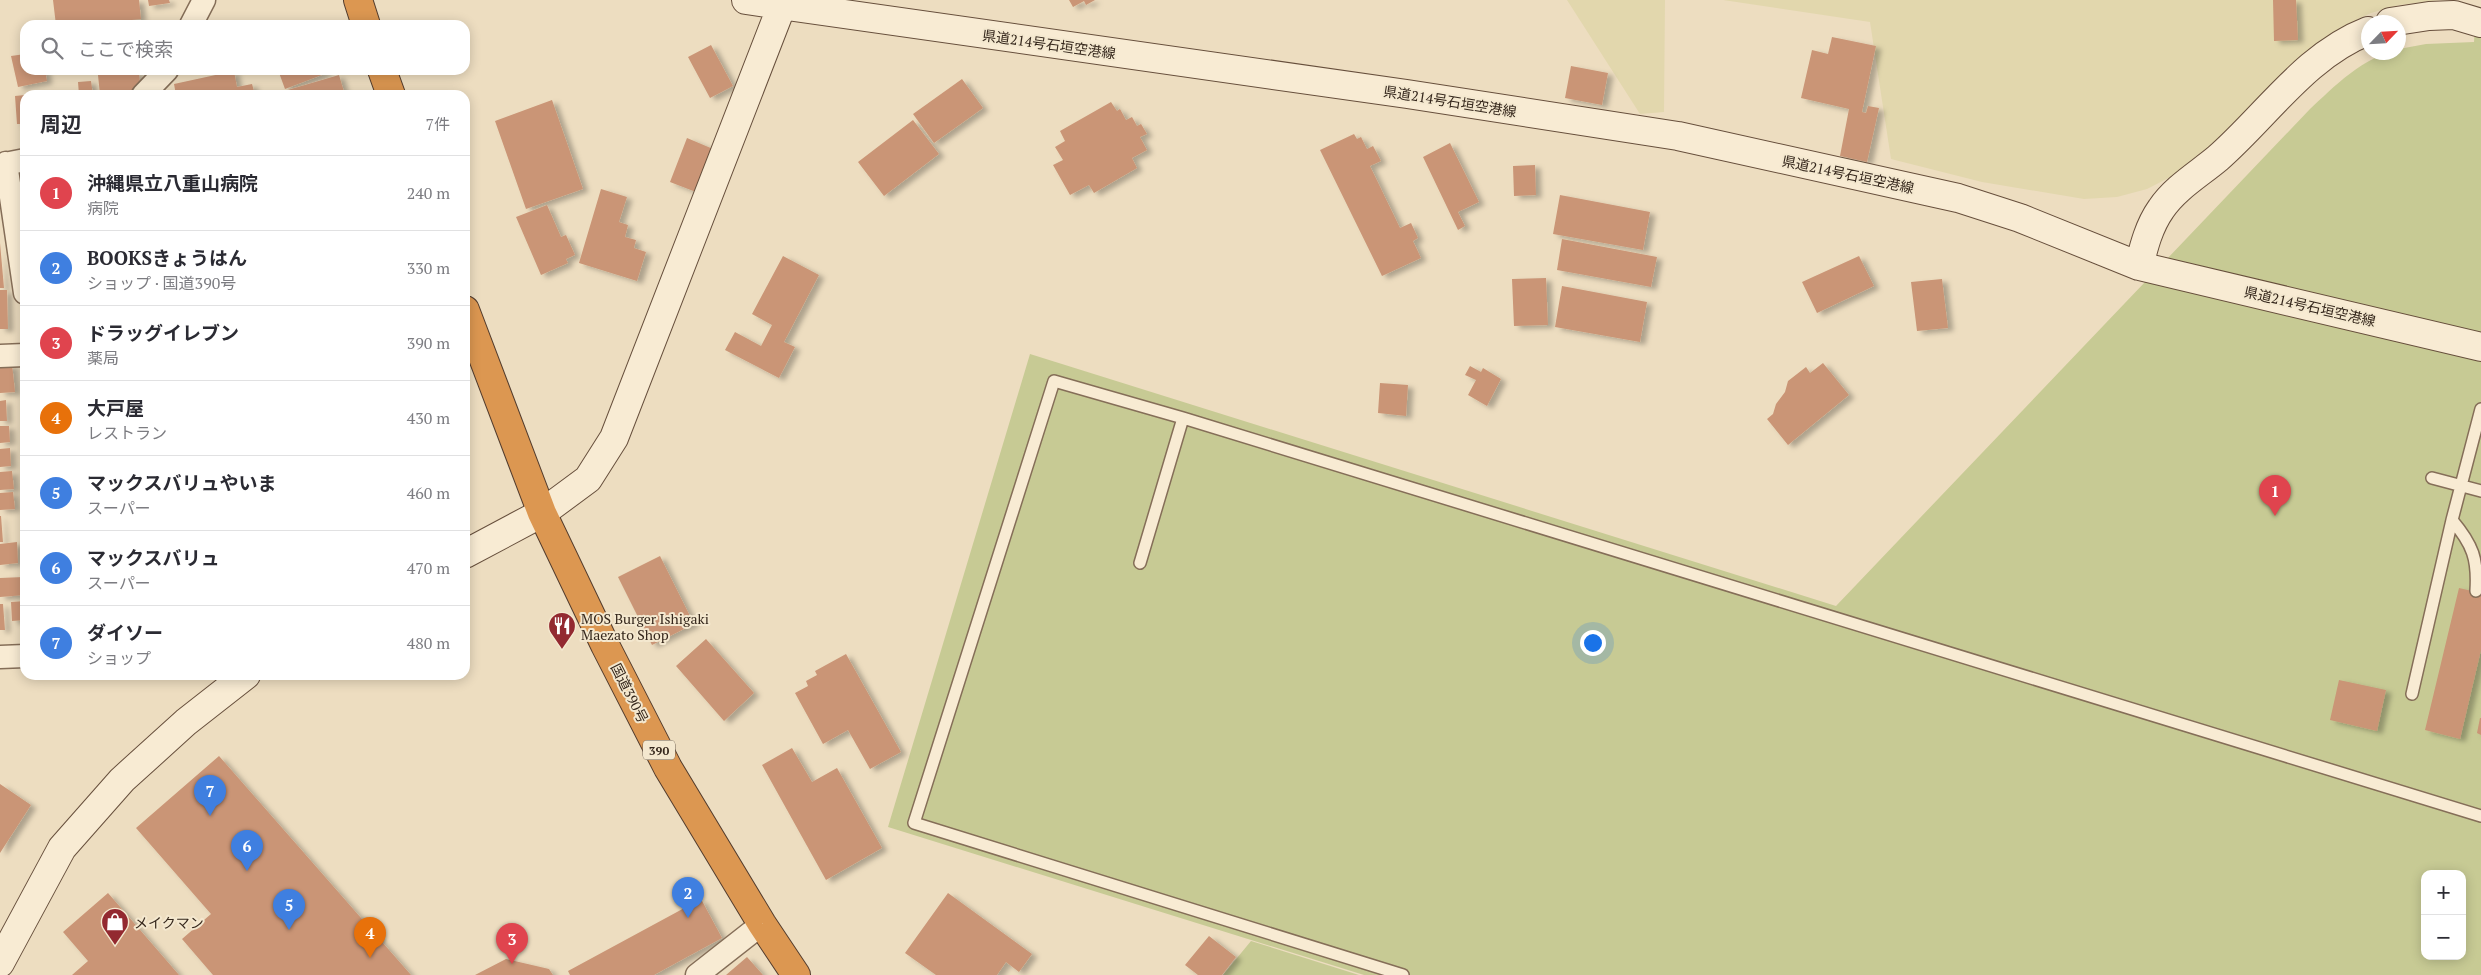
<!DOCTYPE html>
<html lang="ja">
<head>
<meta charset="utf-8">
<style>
  :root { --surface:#fff; --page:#f7f7f7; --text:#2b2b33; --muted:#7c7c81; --line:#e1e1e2; --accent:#932930 }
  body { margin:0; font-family:"PT Serif","Noto Sans JP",serif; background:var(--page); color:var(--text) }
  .controls { position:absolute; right:15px; bottom:15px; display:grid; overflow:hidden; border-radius:10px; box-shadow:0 2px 12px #0003 }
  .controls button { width:45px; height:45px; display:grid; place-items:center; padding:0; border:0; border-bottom:1px solid var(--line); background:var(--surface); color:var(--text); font:25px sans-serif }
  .compass { position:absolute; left:2361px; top:15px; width:45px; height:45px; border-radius:50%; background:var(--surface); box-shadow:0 2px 12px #0003; rotate:65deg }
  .you { position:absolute; left:1592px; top:642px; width:18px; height:18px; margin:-12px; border:4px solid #fff; border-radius:50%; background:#1a73e8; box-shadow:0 0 0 8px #1a73e833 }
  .badge { display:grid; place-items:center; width:32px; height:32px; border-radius:50%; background:var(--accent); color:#fff; font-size:16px; font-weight:700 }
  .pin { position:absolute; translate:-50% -41px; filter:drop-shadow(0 1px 2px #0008) }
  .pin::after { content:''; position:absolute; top:26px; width:18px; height:15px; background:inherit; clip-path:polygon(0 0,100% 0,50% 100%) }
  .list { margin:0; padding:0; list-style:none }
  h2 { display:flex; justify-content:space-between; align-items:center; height:65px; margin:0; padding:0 20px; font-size:21px }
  h2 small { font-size:16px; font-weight:400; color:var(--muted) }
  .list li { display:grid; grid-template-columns:32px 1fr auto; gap:15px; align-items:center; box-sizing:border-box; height:75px; padding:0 20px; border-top:1px solid var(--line) }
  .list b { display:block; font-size:19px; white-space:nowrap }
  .list p { margin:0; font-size:16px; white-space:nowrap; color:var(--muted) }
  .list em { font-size:16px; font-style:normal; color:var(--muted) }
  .icon { flex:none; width:28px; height:28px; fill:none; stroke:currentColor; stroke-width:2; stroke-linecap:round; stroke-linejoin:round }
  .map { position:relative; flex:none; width:2481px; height:975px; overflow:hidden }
  .search { position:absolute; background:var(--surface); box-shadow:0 2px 12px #0003; left:20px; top:20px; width:450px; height:55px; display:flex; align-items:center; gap:12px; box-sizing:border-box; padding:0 18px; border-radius:15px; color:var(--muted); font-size:19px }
  .panel { position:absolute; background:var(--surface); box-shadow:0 2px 12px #0003; left:20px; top:90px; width:450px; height:590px; border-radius:15px }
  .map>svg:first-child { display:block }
  .farmland { fill:#e2d7ad }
  .green { fill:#c7ca94; fill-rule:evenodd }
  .building { fill:#ca9576; filter:url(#shadow) }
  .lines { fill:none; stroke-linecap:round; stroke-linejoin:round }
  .lane-casing { stroke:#856e58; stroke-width:14 }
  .street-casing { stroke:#856e58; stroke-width:25 }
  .secondary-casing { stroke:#674f3c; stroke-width:30 }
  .highway-casing { stroke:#533c2d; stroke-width:30 }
  .lane { stroke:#f8ebd3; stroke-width:11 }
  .street { stroke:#f8ebd3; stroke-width:22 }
  .secondary { stroke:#f8ebd3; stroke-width:28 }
  .highway { stroke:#dc9751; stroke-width:28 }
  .labels { text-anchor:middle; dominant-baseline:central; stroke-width:4; stroke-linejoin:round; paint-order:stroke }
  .shield { fill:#f4e8cf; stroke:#6e6152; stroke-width:1 }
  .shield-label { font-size:12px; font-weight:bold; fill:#35271c }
  .street-label { font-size:14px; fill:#35271c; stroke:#f4e8cf }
  .poi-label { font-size:14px; fill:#35271c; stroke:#f4e8cf; text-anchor:start }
</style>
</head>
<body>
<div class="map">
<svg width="2481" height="975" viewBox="0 0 2481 975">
  <defs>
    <filter id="shadow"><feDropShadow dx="5.5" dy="3" stdDeviation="2.5" flood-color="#0004"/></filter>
  </defs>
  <rect width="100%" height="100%" fill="#edddc0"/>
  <path class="farmland" d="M1567 0H1665L1664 112 1640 114Z
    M1723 0H2440L2399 5 2371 13 2356 20 2340 30 2194 165 2147 189 2117 197 2084 199 1982 182 1891 159 1870 22Z"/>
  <path class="green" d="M2476 11 2481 13V975H1364L888 827 1030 354 1836 606 2310 109C2332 89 2366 53 2398 52L2399 49 2426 44 2474 42ZM2425 874H2462V956H2425Z
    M1251 941 1359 975H1223Z"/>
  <path class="building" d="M53 0H139L141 19 84 25H56Z
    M148 0H169L170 3 149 6Z
    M1069 0H1095L1086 5 1084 1 1073 7Z
    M2273 0H2296L2298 40 2274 41Z
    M1832 37 1876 46 1862 112 1866 113 1868 106 1879 108 1867 162 1840 156 1849 109 1801 98 1812 50 1828 54Z
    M711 45 733 86 710 98 688 57Z
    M25 54V70H45L47 81 18 87 11 56Z
    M1571 66 1608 73 1602 105 1565 98Z
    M278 70H326L327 73 285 89Z
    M234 71 237 87 252 84 255 95H176L174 84Z
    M139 72 141 95H100L98 75Z
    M339 75 345 95H282L281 92Z
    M962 79 983 108 934 143 913 114Z
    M91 81 93 95H79L78 82Z
    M25 95V124H17L15 96Z
    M552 100 583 189 526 209 495 121Z
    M1111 102 1117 111 1120 109 1126 120 1132 117 1137 126 1141 124 1147 134 1140 137 1147 150 1132 158 1137 168 1094 193 1089 185 1070 195 1053 165 1063 160 1055 147 1065 141 1060 131Z
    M913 120 939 154 884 196 858 162Z
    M1354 134 1357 139 1361 137 1367 149 1373 146 1381 161 1370 166 1400 228 1411 223 1418 238 1413 241 1421 258 1382 276 1320 150Z
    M687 138 713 149 696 192 670 182Z
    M1450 143 1479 202 1458 212 1465 226 1458 230 1423 157Z
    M1535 165 1536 195 1514 196 1513 166Z
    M601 189 627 197 619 222 628 225 625 237 636 240 634 248 646 252 637 281 579 263Z
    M1560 195 1650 212 1643 250 1553 234Z
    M547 205 561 237 566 235 575 255 566 259 568 263 541 275 516 217Z
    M1562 239 1657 257 1651 287 1557 270Z
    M0 243 4 288H0Z
    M783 256 819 275 784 342 795 347 779 378 725 350 735 332 761 346 772 325 752 314Z
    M1859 256 1874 286 1817 313 1802 282Z
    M1546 278 1548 325 1514 326 1512 279Z
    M1942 279 1948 328 1917 331 1911 282Z
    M1562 286 1647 302 1640 342 1555 327Z
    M0 290H7L8 329H0Z
    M1823 363 1849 395 1788 445 1767 419 1773 414 1776 404 1785 392 1788 381 1806 367 1810 373Z
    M12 364 15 392 0 393V365Z
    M1470 366 1481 372 1483 368 1501 379 1487 406 1468 395 1476 380 1465 375Z
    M1380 383 1408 385 1406 416 1378 413Z
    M6 400 7 421H0V401Z
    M0 426H9L10 442 0 443Z
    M10 448 11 466 0 467V449Z
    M12 471 14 489 0 490V472Z
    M13 492 15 509 0 510V493Z
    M0 516H1L3 542H0Z
    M17 542 18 563 0 565V544Z
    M660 556 694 624 652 645 618 577Z
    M24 577 25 595 0 597V578Z
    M2459 588 2481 593V650L2460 739 2425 730Z
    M25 601V620L12 621 11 602Z
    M0 604H3L5 630H0Z
    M706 639 754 693 724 721 676 666Z
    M846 654 901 752 870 769 848 730 823 744 795 693 808 686 806 681 817 675 815 671Z
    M2339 680 2386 690 2377 731 2330 720Z
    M2480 718H2481V735L2477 733Z
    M792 748 812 782 837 768 882 848 826 880 762 765Z
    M219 756 411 975H213L182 939 211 914 136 828Z
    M0 784 31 805 0 853Z
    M108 893 179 975H72L88 961 63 932Z
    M948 893 1032 954 1019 972 1006 962 997 975H936L905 953Z
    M701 899 722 938 654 975H570L568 971Z
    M1209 936 1236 957 1222 975H1198L1185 965Z
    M747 957 763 975H726Z
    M506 959 549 969 553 975H475Z"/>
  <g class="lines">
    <defs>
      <path id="lane" d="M2432 478 2481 491
        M2452 520C2473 545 2478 559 2476 591
        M1140 563 1183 418
        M2412 694 2452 520 2481 409
        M1403 975 914 823 1054 381 1183 418 2481 816"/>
      <path id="street" d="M191 25 204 0
        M143 95 167 70
        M6 163 25 293
        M0 165 25 160
        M0 356 25 355
        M0 657 25 656
        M697 975 762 924"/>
      <path id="secondary" d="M746 0 1407 94 1678 136 1958 198 2020 218 2139 266 2481 347
        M2390 22 2429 16 2454 15 2481 23
        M2139 266C2144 246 2149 226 2161 209 2175 188 2199 174 2218 158 2267 115 2306 55 2368 31
        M465 554 542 513 588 479 614 438 784 0
        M0 963 62 848 122 780 186 722 246 675"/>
      <path id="highway" d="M358 0 366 25
        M382 70 391 95
        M465 310 542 513 605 645 668 768 762 924 796 975"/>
    </defs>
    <use href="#lane" class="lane-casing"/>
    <use href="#street" class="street-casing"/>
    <use href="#secondary" class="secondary-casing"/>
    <use href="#highway" class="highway-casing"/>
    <use href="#lane" class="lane"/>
    <use href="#street" class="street"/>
    <use href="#secondary" class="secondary"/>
    <use href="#highway" class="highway"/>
  </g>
  <defs>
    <symbol id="restaurant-pin" viewBox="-11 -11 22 30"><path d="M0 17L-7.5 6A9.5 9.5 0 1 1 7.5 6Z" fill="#932930" stroke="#f4e8cf"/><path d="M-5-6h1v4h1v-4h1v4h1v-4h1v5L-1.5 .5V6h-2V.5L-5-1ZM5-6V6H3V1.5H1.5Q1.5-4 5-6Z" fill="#fff"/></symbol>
    <symbol id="shop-pin" viewBox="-11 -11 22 30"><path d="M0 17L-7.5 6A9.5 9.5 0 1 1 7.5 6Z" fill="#932930" stroke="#f4e8cf"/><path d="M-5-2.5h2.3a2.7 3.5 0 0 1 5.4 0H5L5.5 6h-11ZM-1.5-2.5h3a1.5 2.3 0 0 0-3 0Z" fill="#fff"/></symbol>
  </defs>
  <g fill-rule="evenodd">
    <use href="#restaurant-pin" x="546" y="610" width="32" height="43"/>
    <use href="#shop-pin" x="99" y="906" width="32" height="43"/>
  </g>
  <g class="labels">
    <rect class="shield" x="643" y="740.5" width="32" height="19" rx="4"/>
    <g class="shield-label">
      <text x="659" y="750">390</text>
    </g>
    <g class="street-label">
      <text transform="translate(1049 44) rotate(8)">県道214号石垣空港線</text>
      <text transform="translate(1450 101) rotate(9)">県道214号石垣空港線</text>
      <text transform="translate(1848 174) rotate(12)">県道214号石垣空港線</text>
      <text transform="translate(2310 306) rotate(13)">県道214号石垣空港線</text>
      <text transform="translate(630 693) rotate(63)">国道390号</text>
    </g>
    <g class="poi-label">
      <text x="581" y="618">MOS Burger Ishigaki<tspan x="581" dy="16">Maezato Shop</tspan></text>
      <text x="134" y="922">メイクマン</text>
    </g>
  </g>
</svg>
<div class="controls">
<button>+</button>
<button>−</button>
</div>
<svg class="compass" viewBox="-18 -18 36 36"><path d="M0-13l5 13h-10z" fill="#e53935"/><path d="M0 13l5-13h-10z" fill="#7c7c81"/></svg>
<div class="you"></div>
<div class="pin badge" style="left:2275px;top:516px;background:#e0444e">1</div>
<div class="pin badge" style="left:688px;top:918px;background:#3f7fe0">2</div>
<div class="pin badge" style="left:512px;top:964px;background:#e0444e">3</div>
<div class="pin badge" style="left:370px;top:958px;background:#e8710a">4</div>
<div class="pin badge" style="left:289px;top:930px;background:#3f7fe0">5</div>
<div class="pin badge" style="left:247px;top:871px;background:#3f7fe0">6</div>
<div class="pin badge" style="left:210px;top:816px;background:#3f7fe0">7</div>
<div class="search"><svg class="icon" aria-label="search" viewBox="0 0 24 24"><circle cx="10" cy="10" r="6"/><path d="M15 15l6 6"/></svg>ここで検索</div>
<section class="panel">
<h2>周辺<small>7件</small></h2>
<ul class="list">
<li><span class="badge" style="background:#e0444e">1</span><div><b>沖縄県立八重山病院</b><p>病院</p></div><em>240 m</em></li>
<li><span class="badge" style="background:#3f7fe0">2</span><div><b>BOOKSきょうはん</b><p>ショップ · 国道390号</p></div><em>330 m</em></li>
<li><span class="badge" style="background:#e0444e">3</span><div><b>ドラッグイレブン</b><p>薬局</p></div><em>390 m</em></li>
<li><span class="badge" style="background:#e8710a">4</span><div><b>大戸屋</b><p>レストラン</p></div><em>430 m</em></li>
<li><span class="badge" style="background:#3f7fe0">5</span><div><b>マックスバリュやいま</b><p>スーパー</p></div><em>460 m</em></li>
<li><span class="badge" style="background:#3f7fe0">6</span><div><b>マックスバリュ</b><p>スーパー</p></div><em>470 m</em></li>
<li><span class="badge" style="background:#3f7fe0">7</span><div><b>ダイソー</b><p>ショップ</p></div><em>480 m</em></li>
</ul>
</section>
</div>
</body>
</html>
